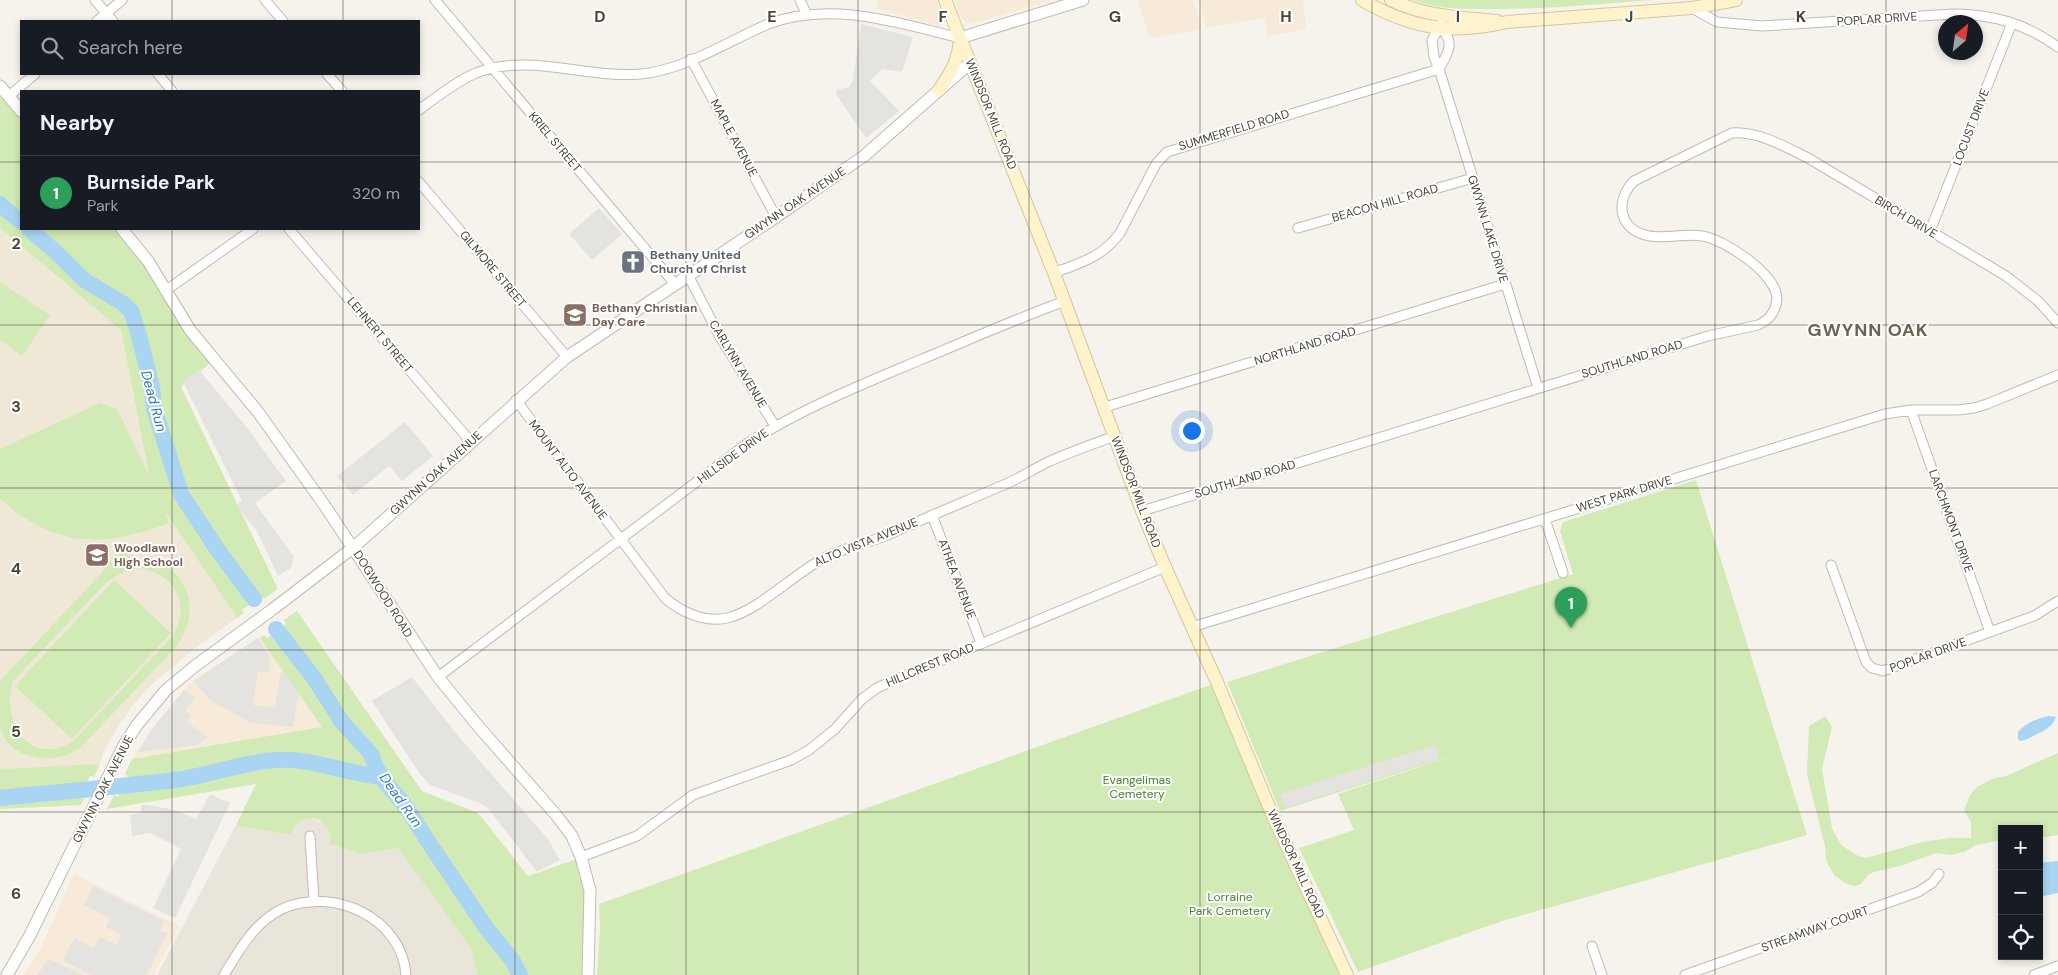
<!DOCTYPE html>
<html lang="en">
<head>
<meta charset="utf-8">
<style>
  :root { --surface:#171b24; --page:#20242c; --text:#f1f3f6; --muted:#9ea1a6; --line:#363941; --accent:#db2777 }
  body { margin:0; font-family:"DM Sans",sans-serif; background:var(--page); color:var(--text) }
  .controls { position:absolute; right:15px; bottom:15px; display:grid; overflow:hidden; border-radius:0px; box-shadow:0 2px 8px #0003 }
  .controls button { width:45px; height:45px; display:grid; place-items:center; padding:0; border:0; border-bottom:1px solid var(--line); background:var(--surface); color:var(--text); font:25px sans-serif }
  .compass { position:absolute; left:1938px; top:15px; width:45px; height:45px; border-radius:50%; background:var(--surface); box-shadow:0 2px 8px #0003; rotate:29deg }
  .you { position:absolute; left:1191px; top:430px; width:18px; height:18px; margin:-12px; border:4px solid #fff; border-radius:50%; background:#1a73e8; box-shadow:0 0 0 8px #1a73e833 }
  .badge { display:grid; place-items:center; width:32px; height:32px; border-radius:50%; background:var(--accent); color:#fff; font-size:16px; font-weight:700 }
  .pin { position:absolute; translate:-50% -41px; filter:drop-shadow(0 1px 2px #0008) }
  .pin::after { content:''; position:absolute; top:26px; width:18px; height:15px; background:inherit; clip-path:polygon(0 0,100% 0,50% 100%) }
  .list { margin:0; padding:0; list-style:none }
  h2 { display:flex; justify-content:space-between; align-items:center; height:65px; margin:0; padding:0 20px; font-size:21px }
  h2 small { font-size:16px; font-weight:400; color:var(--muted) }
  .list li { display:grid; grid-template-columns:32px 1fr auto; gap:15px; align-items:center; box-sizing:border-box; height:75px; padding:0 20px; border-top:1px solid var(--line) }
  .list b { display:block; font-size:19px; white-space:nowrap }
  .list p { margin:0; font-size:16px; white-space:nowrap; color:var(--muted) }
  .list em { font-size:16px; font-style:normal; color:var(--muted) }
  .icon { flex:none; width:28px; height:28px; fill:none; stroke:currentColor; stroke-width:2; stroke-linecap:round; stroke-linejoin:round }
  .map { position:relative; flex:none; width:2058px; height:975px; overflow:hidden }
  .search { position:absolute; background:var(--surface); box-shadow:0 2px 8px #0003; left:20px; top:20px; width:400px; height:55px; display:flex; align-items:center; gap:12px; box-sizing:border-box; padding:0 18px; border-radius:0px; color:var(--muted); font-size:19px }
  .panel { position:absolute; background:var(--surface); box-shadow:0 2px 8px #0003; left:20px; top:90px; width:400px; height:140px; border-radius:0px }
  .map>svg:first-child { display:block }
  .residential { fill:#eae5da }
  .commercial { fill:#f7ead8 }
  .education { fill:#efe8d6 }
  .green { fill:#d2eab5; fill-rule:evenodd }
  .parking { fill:#e5e3e0 }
  .water { fill:#a9d4f2 }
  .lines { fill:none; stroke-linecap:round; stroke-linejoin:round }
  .river { stroke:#a9d4f2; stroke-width:16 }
  .minor-casing { stroke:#c2bbae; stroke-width:11 }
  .tertiary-casing { stroke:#c2bbae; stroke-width:13 }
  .secondary-casing { stroke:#d6c79b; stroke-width:14 }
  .minor { stroke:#fff; stroke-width:9 }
  .tertiary { stroke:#fff; stroke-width:11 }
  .secondary { stroke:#fff3cd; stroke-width:12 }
  .grid { fill:none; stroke:#4b4439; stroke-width:1; stroke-opacity:0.55 }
  .labels { text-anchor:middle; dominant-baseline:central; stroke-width:4; stroke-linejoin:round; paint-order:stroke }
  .street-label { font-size:12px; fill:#4b4439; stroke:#fff }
  .worship-label { font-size:12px; font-weight:bold; fill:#5b616d; stroke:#fff; text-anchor:start }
  .education-label { font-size:12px; font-weight:bold; fill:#785e54; stroke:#fff; text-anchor:start }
  .park-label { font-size:12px; fill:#4a7f2a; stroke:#fff }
  .water-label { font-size:14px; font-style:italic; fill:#2e7ab2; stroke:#fff }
  .district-label { font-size:18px; font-weight:bold; letter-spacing:1px; fill:#6e6250; stroke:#fff }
  .grid-label { font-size:16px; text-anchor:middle; font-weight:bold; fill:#4b4439; stroke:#fff; stroke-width:4; stroke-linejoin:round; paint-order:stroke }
</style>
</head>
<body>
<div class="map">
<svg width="2058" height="975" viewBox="0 0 2058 975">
  <rect width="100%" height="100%" fill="#f6f3ec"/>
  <path class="residential" d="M306 818H312L324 823 331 834 330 844 360 854 398 848 470 947 477 975H157L236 825 291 835 297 823Z"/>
  <path class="commercial" d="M879 0H936L946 21 940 26 876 9Z
    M954 0H1053L970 24 963 20Z
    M1138 0H1193L1202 29 1149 38Z
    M1199 0H1303L1306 29 1267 37 1265 18 1206 28Z
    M258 638H260L323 727 132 759 152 729 184 690 193 681Z
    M74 874 179 926 154 975H23L40 950Z"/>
  <path class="education" d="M0 228 121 330 152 493 237 618 199 645 151 685 132 706 118 727 103 753 100 764 0 769Z"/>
  <path class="green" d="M1413 0H1653C1601 4 1549 9 1496 9 1467 9 1440 10 1413 0Z
    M0 90 21 115V229H118L214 360 181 387 278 589 263 599 261 596 242 610 244 613 237 618 166 513 169 523C103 548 55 548 0 499V449L100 403 117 409 149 475 121 330 0 228Z
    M0 282 50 315 22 356 0 340Z
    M1696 480 1807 835 1502 921 1358 972 1299 848 1354 830 1338 794 1471 750 1280 811 1227 682 1573 574 1560 531 1563 522Z
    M123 550 131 556 129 559C183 552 208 609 174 649L79 749C55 765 9 761 0 728 0 714 0 696 0 681ZM138 568C174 573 192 603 173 636L73 741C31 768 0 724 13 681L108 581 127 570Z
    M114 580 171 633 72 739 15 686Z
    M297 611 422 791 478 813 528 876 580 858 591 905 589 975H477L470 947 398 848 360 854 330 844C334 816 300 807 291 835L236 825 256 784 107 809 114 795 118 797 128 776 125 774 132 759 322 727 260 638 264 635 267 638 286 624 284 620Z
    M1213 684 1342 975H597L600 928 599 904Z
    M1825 716 1832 727 1822 769 1832 828 1841 845 1856 855 1866 858 1922 842 1950 838H1971V822L1964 810 1970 795 1977 787 1992 779 2006 776 2058 753V835L2039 838V829H2002V840L1976 845 1964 852 1950 855 1936 853 1903 865 1874 872 1868 875 1861 884 1854 886 1845 883 1834 875 1826 860 1825 846 1807 775 1809 726Z
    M100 764 94 777 90 776 80 797 84 799 81 805 0 809V769Z"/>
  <path class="parking" d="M861 24 913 37 902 72 882 69 870 81 899 111 866 138 836 94V90L849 87 853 80Z
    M599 208 622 234 592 260 569 234Z
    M199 370 248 429 286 481 255 503 294 557 291 568 278 576 257 531 236 505 242 501 183 382Z
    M405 422 433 456 402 481 389 466 353 495 337 476Z
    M258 638 270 656 269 670 268 673 258 672 253 705 275 708 281 672 285 673 299 695 293 727 252 723 211 701 193 681Z
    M412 677 459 737 548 839 560 860 537 872 488 808 477 802 430 785 420 774 372 701Z
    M184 690 195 698 185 710 191 715 187 721 208 738 198 745 138 752 152 729Z
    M1435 745 1439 759 1285 808 1280 794Z
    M210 794 230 803 175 918 153 908 181 849 150 833 132 836 130 815 141 813V805H149L174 810 196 819Z
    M93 886 164 921 160 930 167 933 147 975H91L63 961 74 938 94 948 100 937 117 945 122 935 106 927 110 918 84 905Z
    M49 959 83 975H37Z"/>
  <path class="water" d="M2049 716 2056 717C2052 730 2036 734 2025 740L2020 741 2018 739V732C2026 723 2038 718 2049 716Z
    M2058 861V893L2039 897V863Z"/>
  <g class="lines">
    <path class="river" d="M0 204 21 222
      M29 229 57 253 84 280 124 304 131 311 138 332 152 387 154 408 181 494 217 549 254 599
      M276 629 314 678 342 722 371 754 376 768 386 783 404 804 431 846 487 929 513 961 520 975
      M0 798C58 792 117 787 175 780 214 775 252 758 291 760 322 762 351 774 382 777"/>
    <defs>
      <path id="minor" d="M95 0 113 21
        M265 0 283 21
        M435 0 675 284
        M800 0 806 13
        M1692 8 1717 22 1762 26 1953 14C1993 14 2026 24 2058 47
        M97 21 122 0
        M1441 24 1432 40 1434 57 1439 69 1538 388
        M691 59 776 217
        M1439 69C1448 53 1456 42 1440 28
        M158 74 172 91
        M327 74 342 91
        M9 96 35 74
        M419 110C437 97 455 82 476 73 530 52 586 79 641 74 684 70 729 41 768 24 831 0 898 23 960 38
        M419 182 567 357
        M1298 228 1473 178
        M289 229 471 442
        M1930 231 2012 23
        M1054 273C1082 262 1101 258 1120 233L1156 164 1167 152 1439 69
        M688 275 719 335 775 426
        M165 291 253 229
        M516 400 665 598C681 612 705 623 727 618 759 611 794 573 826 557 847 547 869 543 890 534 929 516 969 500 1008 483 1022 477 1035 468 1048 462 1070 452 1093 444 1115 436
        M1105 407 1505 284
        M1911 410 1990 632
        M1142 511 1708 336 1758 325C1769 320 1776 311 1777 299 1777 274 1724 239 1702 236 1683 233 1663 240 1645 235 1617 227 1616 199 1634 181L1732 133C1758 131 1786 147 1808 158L2006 276 2038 301 2058 323
        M932 515 981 643
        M1545 519 1563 573
        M1831 565 1866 662 1872 668 1883 671 2034 616 2058 601
        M1192 627 1885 414 1911 410H1958L1974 408 1987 404 2058 375
        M438 677 748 443C803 408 861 385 920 360 968 340 1016 319 1065 301
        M310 836 314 902
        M581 857 637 836 693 795 791 760 809 750 835 729 862 699 877 688 892 681 1165 567
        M1592 946 1602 975
        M224 975C240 949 255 921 284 908 334 887 402 918 406 975
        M1685 975 1918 892 1932 883 1939 874
        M2034 975 2058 966"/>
      <path id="tertiary" d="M960 38 1083 0
        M0 86 21 111
        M122 229 148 261 190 330 258 412 325 506 438 677 478 726 557 816 572 836 581 857 590 890 588 975
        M7 975 29 937 124 745 137 725 166 690 195 666 273 609 354 547 567 357 776 217 864 156 970 63"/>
      <path id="secondary" d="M945 0 1054 273 1142 511 1165 567 1217 682 1272 814 1347 975
        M1362 0C1412 29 1451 35 1507 22L1692 8 1736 0
        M1391 0C1427 17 1458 17 1497 21
        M939 90C951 73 958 61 960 40"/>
    </defs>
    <use href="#minor" class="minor-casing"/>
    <use href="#tertiary" class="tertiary-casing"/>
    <use href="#secondary" class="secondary-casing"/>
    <use href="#minor" class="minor"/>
    <use href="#tertiary" class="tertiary"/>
    <use href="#secondary" class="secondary"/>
  </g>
  <path class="grid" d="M172 0V21M343 0V21M515 0V975M686 0V975M858 0V975M1029 0V975M1200 0V975M1372 0V975M1544 0V975M1715 0V975M1886 0V975M172 74V91M343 74V91M0 162H21M419 162H2058M172 229V975M343 229V975M0 325H2058M0 488H2058M0 650H2058M0 812H2058"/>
  <defs>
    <symbol id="church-square" viewBox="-11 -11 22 22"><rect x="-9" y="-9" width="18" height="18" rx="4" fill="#6b7280" stroke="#fff"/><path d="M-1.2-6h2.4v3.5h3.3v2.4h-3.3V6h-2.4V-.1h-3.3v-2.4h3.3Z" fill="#fff"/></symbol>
    <symbol id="school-square" viewBox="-11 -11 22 22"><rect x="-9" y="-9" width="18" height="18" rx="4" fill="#8d6e63" stroke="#fff"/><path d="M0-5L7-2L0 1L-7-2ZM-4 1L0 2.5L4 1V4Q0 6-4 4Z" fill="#fff"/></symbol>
  </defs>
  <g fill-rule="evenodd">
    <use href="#church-square" x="619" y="248" width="28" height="28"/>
    <use href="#school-square" x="561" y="301" width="28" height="28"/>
    <use href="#school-square" x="83" y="541" width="28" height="28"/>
  </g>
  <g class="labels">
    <g class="street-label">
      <text transform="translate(1877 19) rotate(-4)">POPLAR DRIVE</text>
      <text transform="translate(991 114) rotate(68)">WINDSOR MILL ROAD</text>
      <text transform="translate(1971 127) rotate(-69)">LOCUST DRIVE</text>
      <text transform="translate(1234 130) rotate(-17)">SUMMERFIELD ROAD</text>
      <text transform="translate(734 138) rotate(62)">MAPLE AVENUE</text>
      <text transform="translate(555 142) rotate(50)">KRIEL STREET</text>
      <text transform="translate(795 203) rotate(-34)">GWYNN OAK AVENUE</text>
      <text transform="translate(1385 203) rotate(-16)">BEACON HILL ROAD</text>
      <text transform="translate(1906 217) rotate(31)">BIRCH DRIVE</text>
      <text transform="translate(1488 229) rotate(73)">GWYNN LAKE DRIVE</text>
      <text transform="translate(493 269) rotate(50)">GILMORE STREET</text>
      <text transform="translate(380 335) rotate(50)">LEHNERT STREET</text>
      <text transform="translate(1305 346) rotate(-17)">NORTHLAND ROAD</text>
      <text transform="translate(1632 359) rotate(-17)">SOUTHLAND ROAD</text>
      <text transform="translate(738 364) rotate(59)">CARLYNN AVENUE</text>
      <text transform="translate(733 456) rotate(-36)">HILLSIDE DRIVE</text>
      <text transform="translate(568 470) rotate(53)">MOUNT ALTO AVENUE</text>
      <text transform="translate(436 473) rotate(-42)">GWYNN OAK AVENUE</text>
      <text transform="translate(1245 479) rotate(-17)">SOUTHLAND ROAD</text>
      <text transform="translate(1136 492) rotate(69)">WINDSOR MILL ROAD</text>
      <text transform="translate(1624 494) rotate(-17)">WEST PARK DRIVE</text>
      <text transform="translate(1951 521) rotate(70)">LARCHMONT DRIVE</text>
      <text transform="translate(866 542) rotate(-22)">ALTO VISTA AVENUE</text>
      <text transform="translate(957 579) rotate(69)">ATHEA AVENUE</text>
      <text transform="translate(383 594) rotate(58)">DOGWOOD ROAD</text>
      <text transform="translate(1928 655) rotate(-20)">POPLAR DRIVE</text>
      <text transform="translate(930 665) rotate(-23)">HILLCREST ROAD</text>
      <text transform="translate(103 789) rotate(-63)">GWYNN OAK AVENUE</text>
      <text transform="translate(1296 864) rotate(65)">WINDSOR MILL ROAD</text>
      <text transform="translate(1815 929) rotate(-20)">STREAMWAY COURT</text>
    </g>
    <g class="worship-label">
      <text x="650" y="255">Bethany United<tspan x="650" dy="14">Church of Christ</tspan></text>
    </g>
    <g class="education-label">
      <text x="592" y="308">Bethany Christian<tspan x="592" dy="14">Day Care</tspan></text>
      <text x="114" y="548">Woodlawn<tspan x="114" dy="14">High School</tspan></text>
    </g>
    <g class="park-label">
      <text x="1137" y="780">Evangelimas<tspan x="1137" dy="14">Cemetery</tspan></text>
      <text x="1230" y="897">Lorraine<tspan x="1230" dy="14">Park Cemetery</tspan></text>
    </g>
    <g class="water-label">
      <text transform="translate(154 401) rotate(75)">Dead Run</text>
      <text transform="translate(401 800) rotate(55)">Dead Run</text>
    </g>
    <g class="district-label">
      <text x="1868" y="330">GWYNN OAK</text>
    </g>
  </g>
  <g class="grid-label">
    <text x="600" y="22">D</text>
    <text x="772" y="22">E</text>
    <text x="943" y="22">F</text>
    <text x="1115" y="22">G</text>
    <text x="1286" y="22">H</text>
    <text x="1458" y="22">I</text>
    <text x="1629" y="22">J</text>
    <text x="1801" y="22">K</text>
    <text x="16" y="249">2</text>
    <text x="16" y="412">3</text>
    <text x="16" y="574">4</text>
    <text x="16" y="737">5</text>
    <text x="16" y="899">6</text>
  </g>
</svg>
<div class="controls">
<button>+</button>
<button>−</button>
<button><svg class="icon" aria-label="locate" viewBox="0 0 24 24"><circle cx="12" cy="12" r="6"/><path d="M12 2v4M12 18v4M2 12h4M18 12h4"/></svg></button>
</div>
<svg class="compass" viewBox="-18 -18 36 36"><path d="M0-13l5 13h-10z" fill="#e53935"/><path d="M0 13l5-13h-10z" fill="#9ea1a6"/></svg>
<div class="you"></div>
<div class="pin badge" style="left:1571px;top:628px;background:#2e9e5b">1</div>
<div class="search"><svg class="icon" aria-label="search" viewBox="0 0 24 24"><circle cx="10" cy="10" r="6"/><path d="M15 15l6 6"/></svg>Search here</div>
<section class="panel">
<h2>Nearby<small></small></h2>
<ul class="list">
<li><span class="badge" style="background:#2e9e5b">1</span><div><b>Burnside Park</b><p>Park</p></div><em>320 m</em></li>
</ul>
</section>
</div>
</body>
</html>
